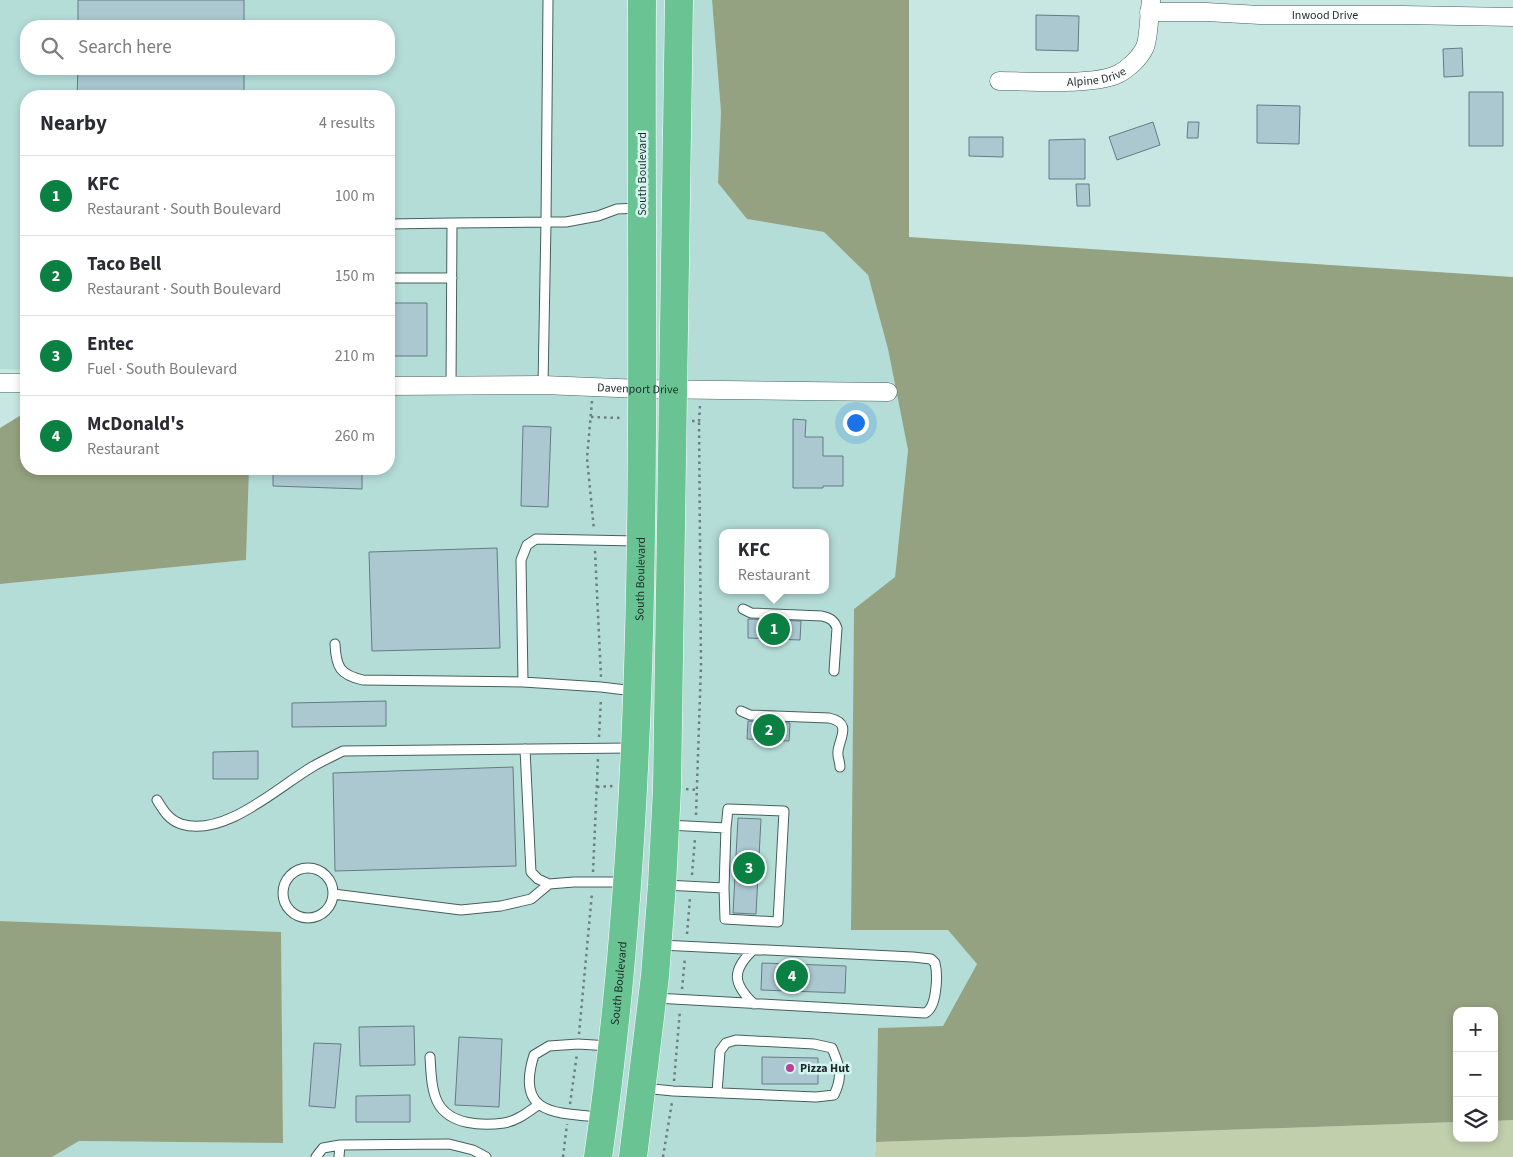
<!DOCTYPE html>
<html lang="en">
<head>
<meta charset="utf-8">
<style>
  :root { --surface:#fff; --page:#f7f7f7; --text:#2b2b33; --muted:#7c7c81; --line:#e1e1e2; --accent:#0b8043 }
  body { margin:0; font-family:"Source Sans 3",sans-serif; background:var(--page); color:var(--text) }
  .controls { position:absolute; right:15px; bottom:15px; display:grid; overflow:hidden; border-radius:10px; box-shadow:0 2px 8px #0003 }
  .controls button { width:45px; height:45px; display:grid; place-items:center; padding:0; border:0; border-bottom:1px solid var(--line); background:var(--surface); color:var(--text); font:25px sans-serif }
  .you { position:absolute; left:855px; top:422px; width:18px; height:18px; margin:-12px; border:4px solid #fff; border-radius:50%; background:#1a73e8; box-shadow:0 0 0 8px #1a73e833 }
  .badge { display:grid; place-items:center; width:32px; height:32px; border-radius:50%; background:var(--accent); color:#fff; font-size:16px; font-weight:700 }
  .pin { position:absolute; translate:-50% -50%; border:2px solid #fff; box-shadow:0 1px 5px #0006 }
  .popup { position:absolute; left:719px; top:529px; width:110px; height:65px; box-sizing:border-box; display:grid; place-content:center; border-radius:10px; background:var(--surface); filter:drop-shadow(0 1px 4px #0005); font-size:16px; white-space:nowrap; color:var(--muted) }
  .popup b { font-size:19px; color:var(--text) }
  .popup::after { content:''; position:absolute; left:50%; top:100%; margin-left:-10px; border:10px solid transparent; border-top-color:var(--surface) }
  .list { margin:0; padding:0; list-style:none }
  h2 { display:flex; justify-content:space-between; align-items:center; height:65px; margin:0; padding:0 20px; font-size:21px }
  h2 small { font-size:16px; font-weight:400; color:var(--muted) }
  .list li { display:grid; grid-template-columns:32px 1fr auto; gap:15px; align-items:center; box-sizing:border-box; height:80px; padding:0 20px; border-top:1px solid var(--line) }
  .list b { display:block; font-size:19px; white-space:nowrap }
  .list p { margin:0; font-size:16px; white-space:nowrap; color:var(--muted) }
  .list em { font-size:16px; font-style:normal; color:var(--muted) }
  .icon { flex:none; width:28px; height:28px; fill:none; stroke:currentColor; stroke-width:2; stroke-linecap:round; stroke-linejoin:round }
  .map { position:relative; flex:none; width:1513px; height:1157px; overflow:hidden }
  .search { position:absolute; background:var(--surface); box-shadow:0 2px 8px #0003; left:20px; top:20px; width:375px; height:55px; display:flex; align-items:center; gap:12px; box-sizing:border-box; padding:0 18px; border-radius:20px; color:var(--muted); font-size:19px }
  .panel { position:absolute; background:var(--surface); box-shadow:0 2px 8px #0003; left:20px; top:90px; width:375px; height:385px; border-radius:20px }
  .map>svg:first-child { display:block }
  .built { fill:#b5ddd8; fill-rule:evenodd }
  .green { fill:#c1cfad }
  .forest { fill:#95a281 }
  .building { fill:#abc7d0; stroke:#627c84 }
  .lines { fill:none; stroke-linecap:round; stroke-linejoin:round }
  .service-casing { stroke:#44605c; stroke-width:11 }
  .minor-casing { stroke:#44605c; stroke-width:19 }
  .trunk-casing { stroke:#fff; stroke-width:29 }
  .path { stroke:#6b807d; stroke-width:2.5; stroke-dasharray:2.5 4; stroke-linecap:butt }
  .service { stroke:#fff; stroke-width:9 }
  .minor { stroke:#fff; stroke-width:18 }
  .trunk { stroke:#6ac393; stroke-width:28 }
  .poi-dot { fill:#ba4296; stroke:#d5f4f0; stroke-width:2 }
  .labels { text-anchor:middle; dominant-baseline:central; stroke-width:5; stroke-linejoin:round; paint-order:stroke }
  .street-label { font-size:12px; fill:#1e2a29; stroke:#d5f4f0 }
  .poi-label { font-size:12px; font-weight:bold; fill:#1e2a29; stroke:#d5f4f0; text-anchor:start }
</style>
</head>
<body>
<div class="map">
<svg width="1513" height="1157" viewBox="0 0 1513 1157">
  <rect width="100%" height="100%" fill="#c8e7e3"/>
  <path class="built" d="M0 0H712L721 112 718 183 747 219 824 232 868 275 888 349 908 450 895 577 854 609 851 930H948L977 964 943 1026 878 1028 876 1142 875 1157H52L79 1141 283 1143 281 932 0 921V584L246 560 249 469H389V96H26V370L0 369ZM26 26H389V69H26ZM723 533H825V590H723Z"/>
  <path class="green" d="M1513 1120V1157H875L876 1142 1457 1122V1138H1494V1121Z"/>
  <path class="forest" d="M712 0H909V237L1513 277V1120L1494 1121V1011H1457V1122L876 1142 878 1028 943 1026 977 964 948 930H851L854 609 895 577 908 450 888 349 868 275 824 232 747 219 718 183 721 112Z
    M26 412V469H249L246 560 0 584V428Z
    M0 921 281 932 283 1143 79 1141 52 1157H0Z"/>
  <path class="building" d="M78 0H244V26H78Z
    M1036 15 1079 16 1078 51 1036 50Z
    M1462 48 1463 76 1444 77 1443 49Z
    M78 69H244V96H77Z
    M1469 92H1503V146H1469Z
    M1257 105 1300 106 1299 144 1257 143Z
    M1153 122 1160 145 1117 160 1109 137Z
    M1188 122H1199L1198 138H1187Z
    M969 137H1003V157L969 156Z
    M1085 139V179H1049V140Z
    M1076 184H1089L1090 206H1077Z
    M389 303H427V356H389Z
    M793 419 806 420 805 437H823V456H843V486H823V488H793Z
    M523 426 551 427 548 507 521 506Z
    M273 469H362V489L273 486Z
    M497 548 500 648 372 651 369 552Z
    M748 619 801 621 800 640 748 638Z
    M386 701V726L292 727V703Z
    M748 721 790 723 789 741 747 739Z
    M258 751V779H213V752Z
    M513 767 516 866 335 871 333 773Z
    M738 818 761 819 756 914 733 913Z
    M762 963 846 966 845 993 761 990Z
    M414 1026 415 1065 360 1066 359 1027Z
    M459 1037 502 1039 499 1107 455 1105Z
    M314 1043 341 1044 335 1108 309 1106Z
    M762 1057 818 1058V1084H762Z
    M410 1095V1122H356V1096Z"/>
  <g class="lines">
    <defs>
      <path id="service" d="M548 0 546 222H566L598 216 617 209 639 208
        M389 224 452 223
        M389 278H452
        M451 386 452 223 546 222 543 385
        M743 609 751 613 822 616C830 618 834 620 837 628L834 671
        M335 644C336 667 340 675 363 680L523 682
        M634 691 601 687 523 682 521 560 527 545 536 539 637 541
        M741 711 750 715 829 718C852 723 840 737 838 751 837 756 840 762 840 767
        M525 749 531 872 538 879 549 884 574 882H623
        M157 800C163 810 169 820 181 824 224 838 278 787 312 767 322 761 333 756 343 751L632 748
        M283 893a25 25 0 1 1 50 0a25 25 0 1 1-50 0Z
        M665 885 724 888 726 828 668 825
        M724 888 725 919 778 922 784 811 728 809 726 828
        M333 894 461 910 501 906 531 899 549 884
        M753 950C731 971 733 984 754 1004
        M655 998 925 1013C937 1008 938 975 935 963L931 959 913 957 660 945
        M430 1057C431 1071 431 1090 438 1103 450 1125 482 1126 504 1123 517 1121 528 1112 538 1105
        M643 1088 673 1091 816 1097 834 1095C843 1076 840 1067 832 1048L814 1044 736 1040 726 1043 720 1051 717 1093
        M601 1117C555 1113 515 1115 534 1055L549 1046 578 1044 610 1046
        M316 1157 323 1148 340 1145 449 1144 473 1150 486 1157
        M339 1157 340 1145"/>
      <g id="minor">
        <path id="s1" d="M1149 12H1206L1260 15H1403L1513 17"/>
        <path id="s2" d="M999 81C1028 81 1094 86 1118 74 1128 69 1140 58 1145 47 1149 38 1149 13 1151 1"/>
        <path d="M0 383H26"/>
        <path id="s3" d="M389 386 543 385 642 389 888 392"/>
      </g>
      <g id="trunk">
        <path id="s4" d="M598 1157C654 774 640 386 642 0"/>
        <path d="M633 1157 655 976 662 885 667 789 679 0"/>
      </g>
    </defs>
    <use href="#service" class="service-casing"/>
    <use href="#minor" class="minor-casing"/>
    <use href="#trunk" class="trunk-casing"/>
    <path class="path" d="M592 401 587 458 594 530
      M591 417 622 418
      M692 421H699L700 406
      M595 551 601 677
      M599 737 601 698
      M597 787 613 786
      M686 789 697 790
      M696 815 701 665 699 421
      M593 872 598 758
      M692 875 695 838
      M687 934 690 898
      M682 989 685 957
      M579 1034 592 893
      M674 1081 680 1010
      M570 1104 577 1054
      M563 1157 567 1124
      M663 1157 672 1102"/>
    <use href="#service" class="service"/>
    <use href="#minor" class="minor"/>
    <use href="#trunk" class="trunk"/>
  </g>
  <circle class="poi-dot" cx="790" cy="1068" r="5"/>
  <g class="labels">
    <g class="street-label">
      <text stroke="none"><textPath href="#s1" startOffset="176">Inwood Drive</textPath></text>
      <text stroke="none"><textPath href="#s2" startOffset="98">Alpine Drive</textPath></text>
      <text transform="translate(642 174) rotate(-90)">South Boulevard</text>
      <text stroke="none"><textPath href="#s3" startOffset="249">Davenport Drive</textPath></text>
      <text stroke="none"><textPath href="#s4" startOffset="580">South Boulevard</textPath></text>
      <text stroke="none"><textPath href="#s4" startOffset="175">South Boulevard</textPath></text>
    </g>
    <g class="poi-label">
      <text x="800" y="1068">Pizza Hut</text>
    </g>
  </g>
</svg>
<div class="controls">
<button>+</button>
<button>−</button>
<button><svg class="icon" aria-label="layers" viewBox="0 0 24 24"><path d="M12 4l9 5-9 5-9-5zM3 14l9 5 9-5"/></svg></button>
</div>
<div class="you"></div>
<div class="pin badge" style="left:774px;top:629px">1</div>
<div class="popup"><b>KFC</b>Restaurant</div>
<div class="pin badge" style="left:769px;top:730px">2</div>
<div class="pin badge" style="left:749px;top:868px">3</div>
<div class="pin badge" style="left:792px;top:976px">4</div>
<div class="search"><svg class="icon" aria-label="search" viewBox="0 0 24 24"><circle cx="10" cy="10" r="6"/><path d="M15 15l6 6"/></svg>Search here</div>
<section class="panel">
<h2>Nearby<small>4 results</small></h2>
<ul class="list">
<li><span class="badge">1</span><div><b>KFC</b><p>Restaurant · South Boulevard</p></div><em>100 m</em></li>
<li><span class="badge">2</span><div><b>Taco Bell</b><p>Restaurant · South Boulevard</p></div><em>150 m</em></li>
<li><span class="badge">3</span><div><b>Entec</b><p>Fuel · South Boulevard</p></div><em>210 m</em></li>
<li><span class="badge">4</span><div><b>McDonald's</b><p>Restaurant</p></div><em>260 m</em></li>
</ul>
</section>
</div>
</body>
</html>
